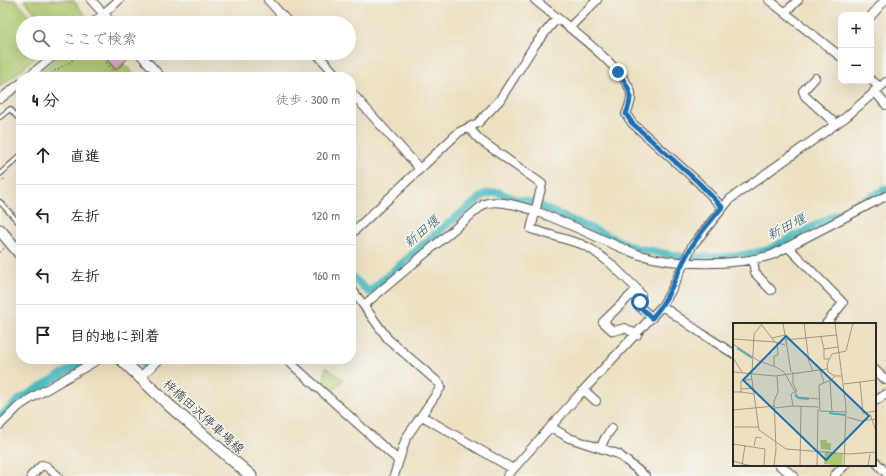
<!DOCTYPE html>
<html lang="ja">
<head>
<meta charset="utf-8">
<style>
  :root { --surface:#fff; --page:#f6f6f6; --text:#222; --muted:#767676; --line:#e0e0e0 }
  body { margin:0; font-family:"Patrick Hand","Klee One",sans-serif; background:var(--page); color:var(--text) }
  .controls { position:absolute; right:12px; top:12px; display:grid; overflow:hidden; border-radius:8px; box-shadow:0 4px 16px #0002 }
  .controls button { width:36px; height:36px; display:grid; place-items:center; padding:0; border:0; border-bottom:1px solid var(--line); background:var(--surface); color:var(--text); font:20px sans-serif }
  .stop { position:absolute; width:12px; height:12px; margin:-9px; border:3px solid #1f6fb2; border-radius:50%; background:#fff }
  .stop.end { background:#1f6fb2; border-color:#fff; box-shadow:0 1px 4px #0008 }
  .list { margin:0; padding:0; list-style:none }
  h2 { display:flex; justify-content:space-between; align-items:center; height:52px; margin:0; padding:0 16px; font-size:17px }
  h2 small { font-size:13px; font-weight:400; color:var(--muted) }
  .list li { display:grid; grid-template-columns:26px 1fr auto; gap:12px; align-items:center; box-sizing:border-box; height:60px; padding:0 16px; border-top:1px solid var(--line) }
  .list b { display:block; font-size:15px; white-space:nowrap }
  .list em { font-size:13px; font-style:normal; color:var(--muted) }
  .icon { flex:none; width:22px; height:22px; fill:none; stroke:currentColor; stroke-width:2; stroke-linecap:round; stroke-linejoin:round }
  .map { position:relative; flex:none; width:886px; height:476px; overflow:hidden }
  .search { position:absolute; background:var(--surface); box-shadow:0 4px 16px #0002; left:16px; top:16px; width:340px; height:44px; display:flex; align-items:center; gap:10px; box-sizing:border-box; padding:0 14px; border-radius:22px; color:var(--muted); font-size:15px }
  .panel { position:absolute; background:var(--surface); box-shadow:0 4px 16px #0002; left:16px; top:72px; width:340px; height:292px; border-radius:16px }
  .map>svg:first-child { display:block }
  .green { fill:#adc76d; stroke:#6c794c }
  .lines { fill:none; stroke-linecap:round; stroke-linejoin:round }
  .canal { stroke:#4bbac0; stroke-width:8 }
  .building { fill:#e3a9cb }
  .lane-casing { stroke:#484642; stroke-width:6 }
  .street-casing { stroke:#484642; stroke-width:10 }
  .secondary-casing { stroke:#484642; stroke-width:13 }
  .path { stroke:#484642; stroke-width:1.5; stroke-dasharray:1 3; stroke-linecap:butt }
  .lane { stroke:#fff; stroke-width:4 }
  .street { stroke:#fff; stroke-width:8 }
  .secondary { stroke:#fff; stroke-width:11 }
  .route { stroke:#1f6fb2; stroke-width:5 }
  .labels { text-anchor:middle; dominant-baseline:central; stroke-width:3; stroke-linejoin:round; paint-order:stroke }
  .street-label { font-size:13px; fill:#2b2b2b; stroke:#f6f6f2 }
  .water-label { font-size:14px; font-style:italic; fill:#365d5f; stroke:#f6f6f2 }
  .inset-river { fill:none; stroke:#4bbac0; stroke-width:2 }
  .inset-road { fill:none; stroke:#9f9885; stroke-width:1 }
  .view { fill:#1f6fb2; fill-opacity:0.15; stroke:#1f6fb2; stroke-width:2 }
  .inset-edge { fill:none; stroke:#2b2b2b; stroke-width:2 }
</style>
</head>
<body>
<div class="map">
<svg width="886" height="476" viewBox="0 0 886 476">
  <rect width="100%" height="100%" fill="#f6f6f2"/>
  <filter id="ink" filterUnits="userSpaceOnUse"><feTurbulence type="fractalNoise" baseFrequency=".025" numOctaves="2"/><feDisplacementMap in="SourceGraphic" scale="8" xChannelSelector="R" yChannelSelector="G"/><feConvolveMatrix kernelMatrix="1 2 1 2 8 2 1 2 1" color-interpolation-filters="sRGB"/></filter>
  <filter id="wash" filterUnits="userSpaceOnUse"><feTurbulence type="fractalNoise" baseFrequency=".012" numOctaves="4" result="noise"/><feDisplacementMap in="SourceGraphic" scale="16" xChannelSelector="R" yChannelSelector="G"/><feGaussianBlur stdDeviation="0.9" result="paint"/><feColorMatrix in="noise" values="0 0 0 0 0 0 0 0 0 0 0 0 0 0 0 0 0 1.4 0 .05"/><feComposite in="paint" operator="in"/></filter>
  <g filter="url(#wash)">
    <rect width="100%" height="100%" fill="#ece0c1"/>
    <path class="green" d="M0 0H16L35 23H23V53H41L0 87Z
      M24 0H73L86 16 78 23H44Z
      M63 53H103L116 70 123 63 137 77H33Z
      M326 367 343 380 330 394 323 388Z"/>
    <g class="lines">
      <path class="canal" d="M520 200 532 203
        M539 206 635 248 683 257
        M690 257C716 258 742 257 768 250L886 189
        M351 276 369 292 444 227 485 194 497 192 515 199
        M139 359 144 364 149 359
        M0 417 19 400 88 359"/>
    </g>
    <g id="blocks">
      <path class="building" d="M101 53H121L127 59 116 70Z"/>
    </g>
  </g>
  <g filter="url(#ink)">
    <use href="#blocks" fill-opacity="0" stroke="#484642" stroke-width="1"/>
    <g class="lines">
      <defs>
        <path id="lane" d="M0 117 10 109 21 121
          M0 174 21 155
          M0 202 21 225"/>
        <path id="street" d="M91 0 112 23
          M268 0 289 23
          M535 0C557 19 624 66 631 93 632 100 629 107 626 114L632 123 698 182 722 207
          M769 0 841 57
          M785 13 798 0
          M871 16 885 0
          M93 23 119 0
          M570 27 597 0
          M139 53 161 77
          M316 53 338 77
          M28 77 57 53
          M815 78 803 91 805 96 836 124
          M871 80 880 87
          M874 91 886 105
          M351 92 420 169
          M0 99 21 83
          M469 128 480 140 542 184 531 229 581 244 591 249 610 263 637 289 641 295 640 307 652 318
          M351 234 459 132 478 123 499 101 534 46 557 18
          M788 247 843 303 826 324
          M753 259 755 273 771 290
          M351 288 388 339 440 384 441 387 406 438 394 476
          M364 305 484 204C515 192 605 244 640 255 678 266 735 266 772 255L886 196
          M662 306 701 333 734 354
          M637 335 625 328 613 331 603 322 637 289
          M286 359 398 460
          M875 370 886 380
          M140 377 160 359
          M584 390 596 401
          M875 401 886 394
          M422 416 513 469
          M0 425 18 407 28 400 99 359
          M551 427 569 438 618 454 645 476
          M601 447 605 438 612 428
          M875 461 886 473
          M779 465 794 476
          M31 476 42 465 46 466 58 476
          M507 476 577 397 662 306 671 291 692 246 730 199 846 117 886 82
          M834 476 845 465"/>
        <path id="secondary" d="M0 230 21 255
          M121 359 171 407 251 476"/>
      </defs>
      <use href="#lane" class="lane-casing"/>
      <use href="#street" class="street-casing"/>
      <use href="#secondary" class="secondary-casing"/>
      <path class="path" d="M130 74 133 77
        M50 77 54 71 69 63 80 53C98 53 108 60 115 77
        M0 182 4 179
        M0 252 5 248"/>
      <use href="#lane" class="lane"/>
      <use href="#street" class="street"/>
      <use href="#secondary" class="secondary"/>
    </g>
  </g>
  <g class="lines" filter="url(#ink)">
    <path class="route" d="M618 72C630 89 634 94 626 114L632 123 698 182 722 207C712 220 700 232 692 246 676 271 673 294 652 318L640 307V302"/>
  </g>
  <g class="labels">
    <g class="street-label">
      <text transform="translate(204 416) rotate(42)">梓橋田沢停車場線</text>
    </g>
    <g class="water-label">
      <text transform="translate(786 226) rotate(-27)">新田堰</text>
      <text transform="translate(421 231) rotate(-40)">新田堰</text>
    </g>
  </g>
  <g transform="translate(733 323)">
    <rect width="143" height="143" fill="#ece0c1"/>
    <path d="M87 117H94V120H98V127L88 126ZM92 128 110 131 109 143 91 141Z" fill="#adc76d"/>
    <path class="inset-river" d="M4 25 19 35M62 72 65 75 76 76M96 90 112 92"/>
    <path class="inset-road" d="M50 0 58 49M71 0 76 39 80 48M102 0 113 84 111 143M28 1 42 19 52 22M88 14 91 26 105 24M39 15 52 12M0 16 42 19M52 17 103 12M0 21 26 38 43 44 51 49 65 74 86 76M91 26V36H96M0 35 9 49M41 43V33L45 32 44 20M87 47 91 60M0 49 42 53 94 46M18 50 26 107 53 126 117 131 143 129M19 50 21 11 29 1M102 53 98 57 86 62 87 88 114 89M109 53H102L95 49 94 41 99 31 113 28 120 0M97 58 99 89M127 59 130 90 143 88M111 61 143 57M8 66 20 65M8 69 21 71M60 83 58 71 64 68 60 61V49M42 85 59 83 86 84M0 87 42 83M137 91 143 108M114 94 128 98 143 96M2 104H26M0 113V69H8V58L19 56M0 121 32 126 31 143M21 123 23 114 28 115M0 138 18 143M9 143 12 122M41 143 43 126 41 78 45 69 44 53M67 143 68 84M84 143 85 86M135 143 137 131"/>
    <path class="view" d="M53 13 136 93 93 137 10 57Z"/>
    <rect width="143" height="143" class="inset-edge"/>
  </g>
</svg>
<div class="controls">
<button>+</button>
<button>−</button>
</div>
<div class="stop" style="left:640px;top:302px"></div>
<div class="stop end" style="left:618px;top:72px"></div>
<div class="search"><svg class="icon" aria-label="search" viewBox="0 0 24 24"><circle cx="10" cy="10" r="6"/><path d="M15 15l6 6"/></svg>ここで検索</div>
<section class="panel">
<h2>4 分<small>徒歩 · 300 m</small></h2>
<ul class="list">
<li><svg class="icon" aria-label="ahead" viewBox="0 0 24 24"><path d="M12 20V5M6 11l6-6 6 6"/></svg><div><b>直進</b></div><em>20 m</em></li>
<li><svg class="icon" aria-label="left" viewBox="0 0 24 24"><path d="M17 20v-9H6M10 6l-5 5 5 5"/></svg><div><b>左折</b></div><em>120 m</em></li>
<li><svg class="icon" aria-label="left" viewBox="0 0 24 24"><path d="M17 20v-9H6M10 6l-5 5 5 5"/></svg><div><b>左折</b></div><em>160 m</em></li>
<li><svg class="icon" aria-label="arrive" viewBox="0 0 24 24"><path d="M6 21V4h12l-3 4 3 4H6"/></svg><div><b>目的地に到着</b></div></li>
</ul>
</section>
</div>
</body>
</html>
